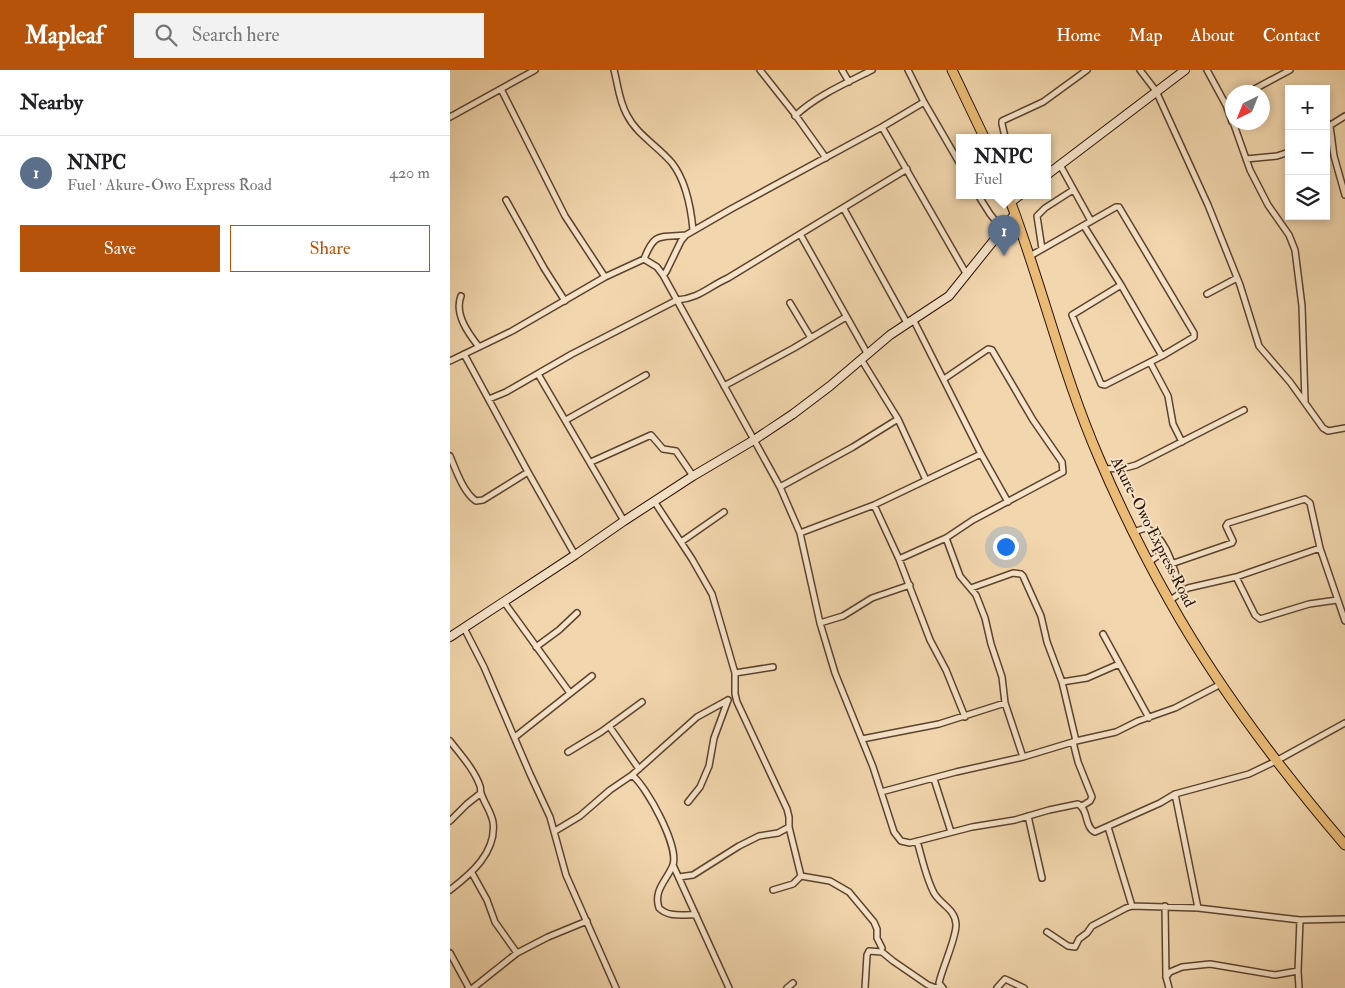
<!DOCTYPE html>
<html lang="en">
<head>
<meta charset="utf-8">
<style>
  :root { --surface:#fff; --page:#f2f2f2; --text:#202124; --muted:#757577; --line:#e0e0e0; --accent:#b45309 }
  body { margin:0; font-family:"IM FELL Double Pica",serif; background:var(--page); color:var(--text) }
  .controls { position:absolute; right:15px; top:15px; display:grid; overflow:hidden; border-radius:0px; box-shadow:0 2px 8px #0003 }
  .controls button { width:45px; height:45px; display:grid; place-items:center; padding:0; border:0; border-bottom:1px solid var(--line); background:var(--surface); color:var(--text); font:25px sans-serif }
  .compass { position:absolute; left:775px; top:15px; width:45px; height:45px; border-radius:50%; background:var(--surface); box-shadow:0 2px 8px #0003; rotate:223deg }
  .you { position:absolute; left:555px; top:476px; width:18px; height:18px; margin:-12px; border:4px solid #fff; border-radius:50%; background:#1a73e8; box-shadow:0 0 0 8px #1a73e833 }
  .badge { display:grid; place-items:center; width:32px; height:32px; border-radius:50%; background:var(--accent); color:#fff; font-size:16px; font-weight:700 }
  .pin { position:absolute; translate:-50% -41px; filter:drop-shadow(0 1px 2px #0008) }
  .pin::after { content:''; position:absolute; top:26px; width:18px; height:15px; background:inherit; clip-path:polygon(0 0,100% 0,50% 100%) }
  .popup { position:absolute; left:506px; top:64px; width:95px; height:65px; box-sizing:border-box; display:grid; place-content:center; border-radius:0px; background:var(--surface); filter:drop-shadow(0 1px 4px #0005); font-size:16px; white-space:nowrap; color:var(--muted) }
  .popup b { font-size:19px; color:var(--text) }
  .popup::after { content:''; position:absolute; left:50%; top:100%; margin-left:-10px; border:10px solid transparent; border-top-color:var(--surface) }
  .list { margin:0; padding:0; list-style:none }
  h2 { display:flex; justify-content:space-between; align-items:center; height:65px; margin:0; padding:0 20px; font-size:21px }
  h2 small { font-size:16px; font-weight:400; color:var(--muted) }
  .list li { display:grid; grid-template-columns:32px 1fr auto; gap:15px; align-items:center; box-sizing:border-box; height:75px; padding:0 20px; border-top:1px solid var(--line) }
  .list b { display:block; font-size:19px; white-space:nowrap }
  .list p { margin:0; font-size:16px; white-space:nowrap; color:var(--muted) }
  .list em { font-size:16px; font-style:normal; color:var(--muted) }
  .actions { display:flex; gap:10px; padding:15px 20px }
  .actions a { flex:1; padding:11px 0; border:1px solid var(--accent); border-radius:0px; text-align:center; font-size:18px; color:var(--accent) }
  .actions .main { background:var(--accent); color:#fff }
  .icon { flex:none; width:28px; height:28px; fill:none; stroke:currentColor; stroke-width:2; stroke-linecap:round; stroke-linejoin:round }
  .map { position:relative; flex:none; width:895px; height:918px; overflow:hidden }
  header { display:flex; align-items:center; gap:30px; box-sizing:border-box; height:70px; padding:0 25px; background:var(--accent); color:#fff }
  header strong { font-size:24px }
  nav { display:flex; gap:28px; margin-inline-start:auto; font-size:18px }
  .search { width:350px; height:45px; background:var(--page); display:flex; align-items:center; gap:12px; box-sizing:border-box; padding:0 18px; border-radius:0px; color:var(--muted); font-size:19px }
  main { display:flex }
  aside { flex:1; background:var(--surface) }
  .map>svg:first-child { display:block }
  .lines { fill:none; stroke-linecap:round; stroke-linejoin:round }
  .street-casing { stroke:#5b432f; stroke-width:8 }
  .secondary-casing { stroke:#291205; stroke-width:10 }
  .highway-casing { stroke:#291205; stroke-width:11 }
  .street { stroke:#f7e4ca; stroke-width:5 }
  .secondary { stroke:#f7e4ca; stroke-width:8 }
  .highway { stroke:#e9bb76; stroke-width:9 }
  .labels { text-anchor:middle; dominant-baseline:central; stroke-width:4; stroke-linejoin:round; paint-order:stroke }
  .street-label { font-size:16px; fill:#291205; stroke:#f7e4ca }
</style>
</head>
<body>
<header>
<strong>Mapleaf</strong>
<div class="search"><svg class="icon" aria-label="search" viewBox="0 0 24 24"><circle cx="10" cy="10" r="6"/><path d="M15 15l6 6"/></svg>Search here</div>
<nav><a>Home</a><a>Map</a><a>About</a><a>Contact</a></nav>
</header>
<main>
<aside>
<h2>Nearby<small></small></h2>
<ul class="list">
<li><span class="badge" style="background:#5c6f8a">1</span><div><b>NNPC</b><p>Fuel · Akure-Owo Express Road</p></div><em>420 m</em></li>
</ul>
<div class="actions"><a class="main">Save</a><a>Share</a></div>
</aside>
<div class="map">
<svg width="895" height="918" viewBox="0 0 895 918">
  <rect width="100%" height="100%" fill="#f2d6ad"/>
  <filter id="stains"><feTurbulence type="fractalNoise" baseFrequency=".004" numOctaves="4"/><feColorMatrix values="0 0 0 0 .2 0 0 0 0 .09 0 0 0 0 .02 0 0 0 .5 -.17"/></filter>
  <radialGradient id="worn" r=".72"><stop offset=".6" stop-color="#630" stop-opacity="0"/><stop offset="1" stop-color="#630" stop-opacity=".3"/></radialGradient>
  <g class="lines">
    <defs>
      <path id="street" d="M164 0C168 15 169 31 177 45 187 65 208 76 222 93 236 111 241 138 243 160
        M310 0 344 43 376 88
        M392 0 399 12
        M458 0 474 32 510 94
        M690 0 706 21 758 135 790 215 809 276 840 312 873 358 878 361 895 358
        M757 0 776 35 782 52
        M51 19 115 146 155 207
        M799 22 840 0
        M776 35 782 31
        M345 46C366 26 396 13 422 0
        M0 47 85 0
        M783 52 800 100 818 135 839 165 845 180 852 236 855 332
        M880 56 884 86 895 125
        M432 57 517 205
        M876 58 895 46
        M555 67 552 54V51L593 32 637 0
        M796 89 827 86 839 82
        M610 95 641 151
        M528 125 540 144 552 159
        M56 130 94 198 115 231
        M394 139 457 253
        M634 156 671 215 712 286
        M350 164 417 283
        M236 165 281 139 432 57 474 32
        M236 165 231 171 216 202 213 205 207 197 194 189C205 161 210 168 236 165Z
        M592 179 587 146 595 138 623 120
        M580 186 666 137H669L744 263V267L712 286 655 315 651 314 622 245 671 215
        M213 205 330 417 350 463 370 553 385 603 423 697 444 762 451 771 460 773 522 757 565 750 599 740 628 734C639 740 634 757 645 762L710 733 725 724 799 704 826 691 895 653
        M757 224 787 208
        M11 226C4 244 18 263 29 277
        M340 233 361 268
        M463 249 531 384 558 432
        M14 284 78 402 125 485
        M411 289 448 349 476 410
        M0 291 62 261 155 207 194 189
        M700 292 718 326 723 354 732 372
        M88 304 174 451
        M274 316 344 278 396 247
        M39 329 56 322 122 284 227 230C250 228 258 217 278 208L457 99
        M116 350 196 305
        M0 386C6 400 13 422 26 431L33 430 78 402
        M141 392 201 365 213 379 226 381 243 406
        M654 399 675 398 686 395 794 340
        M330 417 403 377 448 349
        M204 431 242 489 262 524 285 603V624L287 632 337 739 339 747V757L351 806 380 811 399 822 424 852 427 859V868L432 878
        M424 435 449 489 480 570 496 600 515 647
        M683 462 696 458C718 468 724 501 732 523
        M350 463 424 435 531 384
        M231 472 274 442
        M449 489 496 468 523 450 613 402 612 392 583 350 542 280 538 279 494 309
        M699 492 716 480
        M721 494 782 473 783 471 776 456 778 453 855 429 860 433 870 478 895 551
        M786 507 805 545 810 549 859 534 887 530
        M521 518 563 503 571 504 573 506 591 546 597 572 612 612 626 671 573 687
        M719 531 738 518 786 507 870 478
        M54 532 120 623
        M370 553 393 546 422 528 460 515
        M14 558 34 597 80 704 100 747 116 805 166 918
        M653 564 699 648
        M86 577 109 560 127 543
        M285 603 323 597
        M612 612 637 608 669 594
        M159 656 189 699
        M65 667 142 606
        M412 669 489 654 555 633
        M0 671C10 684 24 699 30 716 31 719 30 719 31 723 34 733 41 741 43 752 47 782 21 804 0 820
        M626 671 666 662 688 651 725 638 771 614
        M623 672 628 692 642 727 640 731 632 736
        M118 682 151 662 192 632
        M182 705C197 717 229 776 223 795 217 810 203 820 209 838 219 848 233 844 246 845
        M484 709 501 762
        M431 722 506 702 573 687 555 633 552 607 541 574 535 548 526 525 510 506 496 468
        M725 724 748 838
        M238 732 250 717 259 696 264 668 278 630
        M578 746 592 808
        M0 751 17 734 31 723
        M658 757 682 836
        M105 761 130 746 160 720 182 705 247 647 278 630
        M467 771C472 788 476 808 484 823 491 835 505 839 506 854 507 867 492 898 489 913L493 918
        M223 795 279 918
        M22 803 37 830 45 852 67 883 98 867 137 851
        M229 807 243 805 289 776 309 766 328 763 339 757
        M323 820 343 814 351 806
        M715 836 716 907 719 918
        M597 862 618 876 625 877 629 869 637 863 642 856 676 838 682 836 748 838 850 850 895 849
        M0 883 19 918
        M848 901 849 918
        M716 907 720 902 732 897 760 894 825 905 848 901 850 850
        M23 918 67 883
        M337 918 343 913
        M415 918 417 885 419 881 432 882 443 891 478 915 486 918 490 916
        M547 918 555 909 574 918"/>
      <path id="secondary" d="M598 104 735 0
        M561 132 570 125
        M0 567 125 485 174 451 243 406 304 370 343 344 380 316 440 265 499 226 565 144"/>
      <path id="highway" d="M502 0 534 67
        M558 125C591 211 612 303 649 388 670 437 693 484 719 530 768 618 830 699 895 775"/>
    </defs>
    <use href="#street" class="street-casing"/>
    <use href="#secondary" class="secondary-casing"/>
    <use href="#highway" class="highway-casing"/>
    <use href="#street" class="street"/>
    <use href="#secondary" class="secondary"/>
    <use href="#highway" class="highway"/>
  </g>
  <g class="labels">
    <g class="street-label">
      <text transform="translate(703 462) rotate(63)">Akure-Owo Express Road</text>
    </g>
  </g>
  <rect width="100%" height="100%" filter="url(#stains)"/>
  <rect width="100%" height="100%" fill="url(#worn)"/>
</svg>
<div class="controls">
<button>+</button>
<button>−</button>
<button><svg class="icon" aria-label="layers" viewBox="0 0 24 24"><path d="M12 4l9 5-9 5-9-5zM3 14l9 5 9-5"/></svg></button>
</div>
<svg class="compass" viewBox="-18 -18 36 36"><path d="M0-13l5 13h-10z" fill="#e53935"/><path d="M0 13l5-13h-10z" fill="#757577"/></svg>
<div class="you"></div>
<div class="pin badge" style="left:554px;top:186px;background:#5c6f8a">1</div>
<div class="popup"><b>NNPC</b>Fuel</div>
</div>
</main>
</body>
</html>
